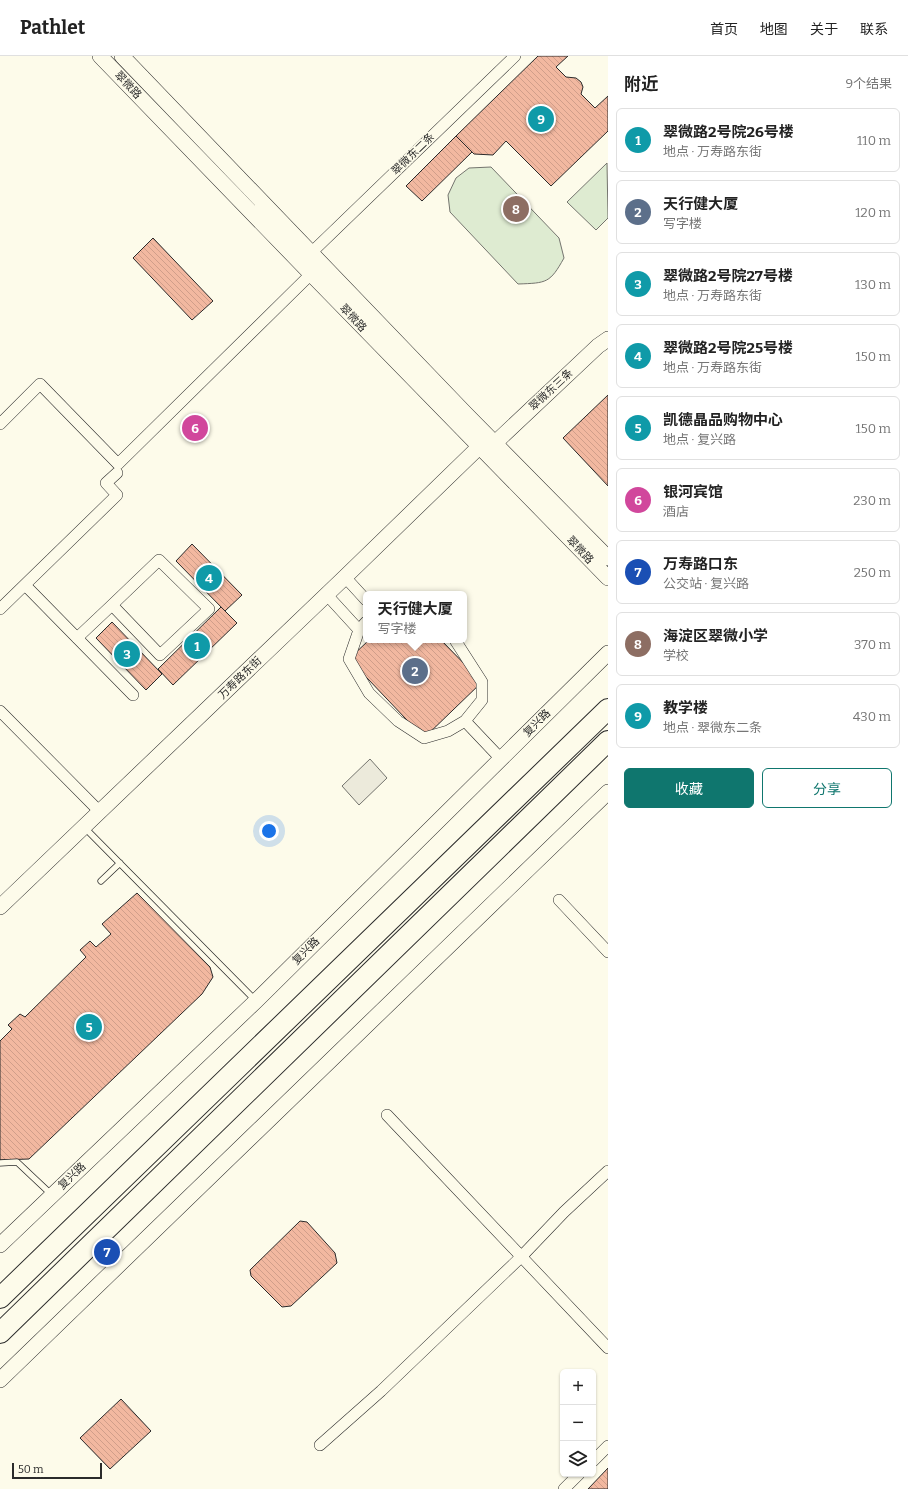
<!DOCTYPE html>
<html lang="zh">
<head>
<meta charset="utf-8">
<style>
  :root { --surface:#fff; --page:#f6f6f6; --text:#222; --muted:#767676; --line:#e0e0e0; --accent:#0f766e }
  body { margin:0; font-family:Bitter,"Noto Sans SC",serif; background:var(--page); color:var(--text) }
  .controls { position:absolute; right:12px; bottom:12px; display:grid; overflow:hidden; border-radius:6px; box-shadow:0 1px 3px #0004 }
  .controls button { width:36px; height:36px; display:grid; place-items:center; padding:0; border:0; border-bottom:1px solid var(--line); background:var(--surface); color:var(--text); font:20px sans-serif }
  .scale { position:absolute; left:12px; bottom:10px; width:90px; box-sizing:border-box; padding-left:4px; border:2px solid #2b2b2b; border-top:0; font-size:11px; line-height:14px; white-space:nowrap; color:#2b2b2b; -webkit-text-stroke:3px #fdfbea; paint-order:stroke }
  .you { position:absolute; left:269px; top:775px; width:14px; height:14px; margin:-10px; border:3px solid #fff; border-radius:50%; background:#1a73e8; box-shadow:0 0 0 6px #1a73e833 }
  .badge { display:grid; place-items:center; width:26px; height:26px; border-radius:50%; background:var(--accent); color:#fff; font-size:13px; font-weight:700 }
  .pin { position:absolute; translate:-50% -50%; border:2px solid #fff; box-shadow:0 1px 4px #0006 }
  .popup { position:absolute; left:363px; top:535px; width:104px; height:52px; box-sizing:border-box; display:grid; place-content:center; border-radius:6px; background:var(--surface); filter:drop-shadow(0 1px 3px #0005); font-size:13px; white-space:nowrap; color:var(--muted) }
  .popup b { font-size:15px; color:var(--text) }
  .popup::after { content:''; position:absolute; left:50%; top:100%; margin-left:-8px; border:8px solid transparent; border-top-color:var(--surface) }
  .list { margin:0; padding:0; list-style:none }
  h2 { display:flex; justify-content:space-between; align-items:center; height:52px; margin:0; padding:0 16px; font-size:17px }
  h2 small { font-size:13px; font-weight:400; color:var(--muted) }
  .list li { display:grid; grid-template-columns:26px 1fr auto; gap:12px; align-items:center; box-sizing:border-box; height:64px; margin:0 8px 8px; padding:0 8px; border:1px solid var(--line); border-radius:6px }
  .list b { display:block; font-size:15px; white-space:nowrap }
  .list p { margin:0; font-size:13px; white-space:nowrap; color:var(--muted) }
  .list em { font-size:13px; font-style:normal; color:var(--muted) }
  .actions { display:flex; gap:8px; padding:12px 16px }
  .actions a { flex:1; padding:9px 0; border:1px solid var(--accent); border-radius:6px; text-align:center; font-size:14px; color:var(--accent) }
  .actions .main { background:var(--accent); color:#fff }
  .icon { flex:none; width:22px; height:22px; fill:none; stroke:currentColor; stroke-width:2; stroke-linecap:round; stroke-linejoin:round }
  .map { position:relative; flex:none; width:608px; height:1433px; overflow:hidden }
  header { display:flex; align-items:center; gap:24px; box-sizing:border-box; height:56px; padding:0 20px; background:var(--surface); border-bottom:1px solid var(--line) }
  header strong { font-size:19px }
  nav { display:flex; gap:22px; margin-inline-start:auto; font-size:14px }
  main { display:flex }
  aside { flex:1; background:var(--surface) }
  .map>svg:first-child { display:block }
  .green { fill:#deebd1; stroke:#74746e }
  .parking { fill:#eceadb; stroke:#74746e }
  .building { fill:url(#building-back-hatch); stroke:#2b2b2b }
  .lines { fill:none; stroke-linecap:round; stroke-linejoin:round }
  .lane-casing { stroke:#2b2b2b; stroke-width:7 }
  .street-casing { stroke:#2b2b2b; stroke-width:12 }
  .secondary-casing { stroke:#2b2b2b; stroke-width:16 }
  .highway-casing { stroke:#2b2b2b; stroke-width:22 }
  .lane { stroke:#fdfbea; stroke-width:5.5 }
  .street { stroke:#fdfbea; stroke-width:11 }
  .secondary { stroke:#fdfbea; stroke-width:15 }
  .highway { stroke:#fdfbea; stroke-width:20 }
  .labels { text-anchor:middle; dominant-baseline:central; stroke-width:3; stroke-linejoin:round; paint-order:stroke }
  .street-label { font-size:11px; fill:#2b2b2b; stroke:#fdfbea }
</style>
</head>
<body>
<header>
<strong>Pathlet</strong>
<nav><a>首页</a><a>地图</a><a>关于</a><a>联系</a></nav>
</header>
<main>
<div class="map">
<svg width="608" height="1433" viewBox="0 0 608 1433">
  <defs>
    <pattern id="building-back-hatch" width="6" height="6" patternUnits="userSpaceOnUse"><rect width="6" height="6" fill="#f2b8a0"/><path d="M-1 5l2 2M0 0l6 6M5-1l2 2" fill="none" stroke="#d09e8a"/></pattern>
  </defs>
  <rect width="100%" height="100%" fill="#fdfbea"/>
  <path class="green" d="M607 107 608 162 596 174 567 146Z
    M491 111 559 182 564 202C550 227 547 227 518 228L450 156 448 139 456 122 469 112Z"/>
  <path class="parking" d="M370 703 387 722 359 749 342 730Z"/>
  <path class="building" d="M538 0H568L556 11 566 21 576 22 581 26 583 31 581 38 595 52 608 40V75L551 130 506 85 493 99 474 98 456 80Z
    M456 80 472 96 422 145 406 130Z
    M153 182 213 245 192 264 133 202Z
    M608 339V430L563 382Z
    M192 488 242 539 225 555 176 505Z
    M221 551 237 567 173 629 158 613Z
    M112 566 162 618 146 634 96 582Z
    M369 584H441L482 626 424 682 349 603Z
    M137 837 210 911 213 921 202 938 29 1103 0 1104V985L12 973 8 969 20 958 25 961 86 901 80 894 90 885 96 891 111 878 102 868Z
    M300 1165 307 1166 335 1197 337 1207 291 1250 282 1251 251 1220 250 1214Z
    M121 1343 151 1375 110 1413 80 1382Z
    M608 1412V1433H588Z"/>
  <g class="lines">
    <defs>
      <path id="lane" d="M84 771 255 944
        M101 825 120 807
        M0 1107 17 1106 52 1139"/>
      <path id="street" d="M312 196 515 0
        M0 368 40 328 118 408 311 218
        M159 504 209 553 160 599 112 549Z
        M345 521 366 544
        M25 529 133 639
        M327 539 359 574 366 566
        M0 553 117 439 106 427 117 417
        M359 574 349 603 369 637 398 665 424 682 448 675 465 665 501 703
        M77 582 112 549
        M455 584 482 626V644L465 665
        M0 655 100 756
        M559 844 608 896
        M387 1059 608 1292
        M320 1389 381 1335 521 1201 564 1156 608 1115
        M593 1405 608 1390
        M564 1433 579 1418"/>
      <path id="secondary" d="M100 0 311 218 608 522
        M122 0 466 358 608 502
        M495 387 598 290 608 283
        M0 851 345 521 479 391
        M0 1189 256 945 608 597
        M0 1324 608 736"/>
      <path id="highway" d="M0 1242 608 653
        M0 1277 608 685"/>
    </defs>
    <use href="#lane" class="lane-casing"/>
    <use href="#street" class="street-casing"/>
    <use href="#secondary" class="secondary-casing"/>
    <use href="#highway" class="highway-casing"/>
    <use href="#lane" class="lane"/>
    <use href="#street" class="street"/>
    <use href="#secondary" class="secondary"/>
    <use href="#highway" class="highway"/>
  </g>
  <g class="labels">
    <g class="street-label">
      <text transform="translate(128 29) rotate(46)">翠微路</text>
      <text transform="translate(413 98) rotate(-44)">翠微东二条</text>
      <text transform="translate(353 262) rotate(46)">翠微路</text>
      <text transform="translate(551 334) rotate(-43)">翠微东三条</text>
      <text transform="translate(580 494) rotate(46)">翠微路</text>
      <text transform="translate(240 622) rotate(-44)">万寿路东街</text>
      <text transform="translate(537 667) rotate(-45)">复兴路</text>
      <text transform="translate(306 895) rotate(-45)">复兴路</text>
      <text transform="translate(72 1120) rotate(-44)">复兴路</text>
    </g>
  </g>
</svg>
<div class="controls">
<button>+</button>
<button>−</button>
<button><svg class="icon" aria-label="layers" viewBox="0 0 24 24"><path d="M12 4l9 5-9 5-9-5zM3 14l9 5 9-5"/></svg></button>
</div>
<div class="scale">50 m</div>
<div class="you"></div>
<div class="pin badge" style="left:197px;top:590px;background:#0f9aa8">1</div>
<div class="pin badge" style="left:415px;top:615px;background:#5c6f8a">2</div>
<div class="popup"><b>天行健大厦</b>写字楼</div>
<div class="pin badge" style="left:127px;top:598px;background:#0f9aa8">3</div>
<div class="pin badge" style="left:209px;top:522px;background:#0f9aa8">4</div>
<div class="pin badge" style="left:89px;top:971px;background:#0f9aa8">5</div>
<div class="pin badge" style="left:195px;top:372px;background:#d1479c">6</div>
<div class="pin badge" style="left:107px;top:1196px;background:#1a4fb4">7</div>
<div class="pin badge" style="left:516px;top:153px;background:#8d6e63">8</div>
<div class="pin badge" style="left:541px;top:63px;background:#0f9aa8">9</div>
</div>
<aside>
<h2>附近<small>9个结果</small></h2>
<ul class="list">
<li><span class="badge" style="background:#0f9aa8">1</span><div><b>翠微路2号院26号楼</b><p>地点 · 万寿路东街</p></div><em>110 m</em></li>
<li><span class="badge" style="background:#5c6f8a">2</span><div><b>天行健大厦</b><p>写字楼</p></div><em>120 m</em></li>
<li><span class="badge" style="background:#0f9aa8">3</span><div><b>翠微路2号院27号楼</b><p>地点 · 万寿路东街</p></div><em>130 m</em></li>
<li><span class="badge" style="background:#0f9aa8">4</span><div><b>翠微路2号院25号楼</b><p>地点 · 万寿路东街</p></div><em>150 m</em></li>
<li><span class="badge" style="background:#0f9aa8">5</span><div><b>凯德晶品购物中心</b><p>地点 · 复兴路</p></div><em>150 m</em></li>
<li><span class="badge" style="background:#d1479c">6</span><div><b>银河宾馆</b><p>酒店</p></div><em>230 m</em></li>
<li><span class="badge" style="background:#1a4fb4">7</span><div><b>万寿路口东</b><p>公交站 · 复兴路</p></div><em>250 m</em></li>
<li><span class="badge" style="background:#8d6e63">8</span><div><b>海淀区翠微小学</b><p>学校</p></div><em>370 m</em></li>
<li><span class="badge" style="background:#0f9aa8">9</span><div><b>教学楼</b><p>地点 · 翠微东二条</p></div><em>430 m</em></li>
</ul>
<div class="actions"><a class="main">收藏</a><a>分享</a></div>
</aside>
</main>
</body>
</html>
